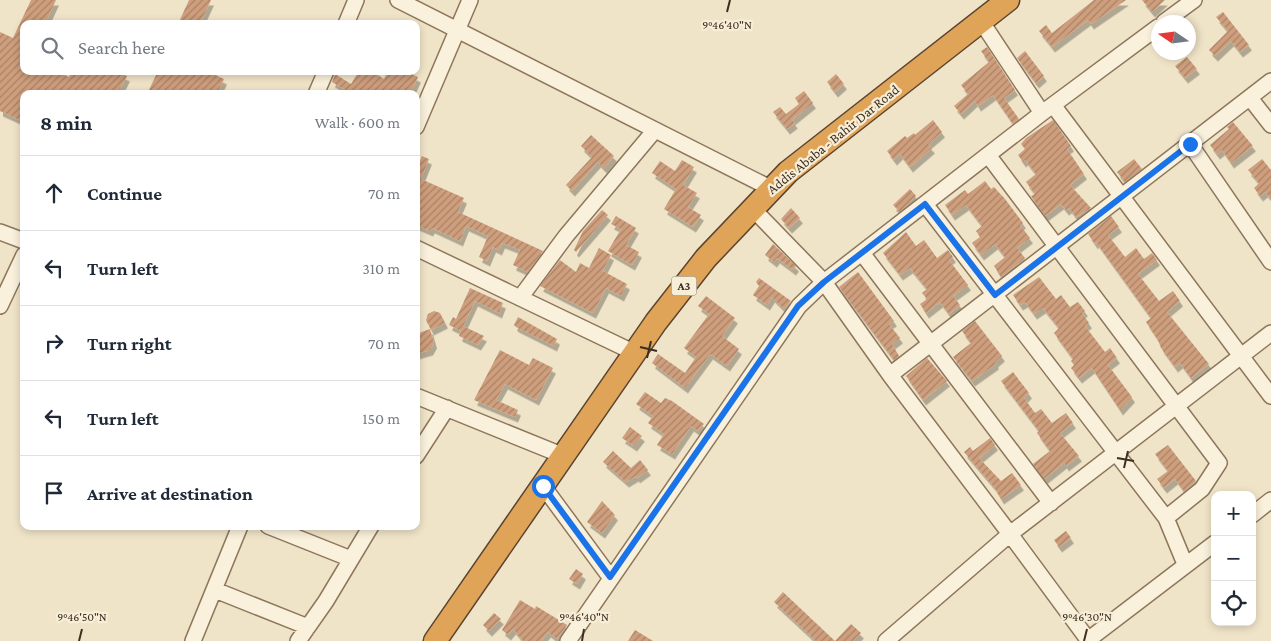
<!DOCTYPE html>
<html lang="en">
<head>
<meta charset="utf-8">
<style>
  :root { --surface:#fff; --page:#f6f6f7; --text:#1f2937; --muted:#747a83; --line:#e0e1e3 }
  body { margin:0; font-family:"Crimson Pro",serif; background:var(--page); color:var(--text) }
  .controls { position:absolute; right:15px; bottom:15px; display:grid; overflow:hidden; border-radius:10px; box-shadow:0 2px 8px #0003 }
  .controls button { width:45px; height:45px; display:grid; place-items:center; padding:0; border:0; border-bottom:1px solid var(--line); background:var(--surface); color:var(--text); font:25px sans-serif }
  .compass { position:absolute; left:1151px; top:15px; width:45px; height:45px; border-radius:50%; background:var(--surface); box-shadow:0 2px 8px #0003; rotate:283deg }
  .stop { position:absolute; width:15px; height:15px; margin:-11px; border:4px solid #1a73e8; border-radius:50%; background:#fff }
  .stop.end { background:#1a73e8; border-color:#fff; box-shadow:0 1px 5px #0008 }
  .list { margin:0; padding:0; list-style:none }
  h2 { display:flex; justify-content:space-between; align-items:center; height:65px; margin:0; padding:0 20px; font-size:21px }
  h2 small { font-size:16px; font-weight:400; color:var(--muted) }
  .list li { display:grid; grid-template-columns:32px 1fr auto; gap:15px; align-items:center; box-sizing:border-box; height:75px; padding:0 20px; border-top:1px solid var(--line) }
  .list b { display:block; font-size:19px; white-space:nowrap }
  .list em { font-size:16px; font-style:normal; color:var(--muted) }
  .icon { flex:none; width:28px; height:28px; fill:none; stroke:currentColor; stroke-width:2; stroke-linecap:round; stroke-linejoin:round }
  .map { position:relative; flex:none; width:1271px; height:641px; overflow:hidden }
  .search { position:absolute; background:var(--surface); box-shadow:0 2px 8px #0003; left:20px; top:20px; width:400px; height:55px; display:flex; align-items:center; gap:12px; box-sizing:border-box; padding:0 18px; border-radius:10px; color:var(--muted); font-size:19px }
  .panel { position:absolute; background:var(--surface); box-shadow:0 2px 8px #0003; left:20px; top:90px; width:400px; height:440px; border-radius:10px }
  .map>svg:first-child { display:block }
  .building { fill:url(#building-hatch); filter:url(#shadow) }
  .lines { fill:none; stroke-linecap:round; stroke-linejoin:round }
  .minor-casing { stroke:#8d765c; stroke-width:18 }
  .highway-casing { stroke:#5b4430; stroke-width:25 }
  .minor { stroke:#faf1dc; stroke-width:15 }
  .highway { stroke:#e0a458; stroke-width:22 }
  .route { stroke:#1a73e8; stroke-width:6 }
  .ticks { fill:none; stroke:#3d2e20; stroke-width:2 }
  .labels { text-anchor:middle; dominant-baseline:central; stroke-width:4.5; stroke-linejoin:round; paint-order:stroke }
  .shield { fill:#f7eed8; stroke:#756857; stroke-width:1 }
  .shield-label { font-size:12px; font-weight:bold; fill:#3d2e20 }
  .street-label { font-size:14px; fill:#3d2e20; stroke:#f7eed8 }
  .ticks-label { font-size:12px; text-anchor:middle; fill:#3d2e20; stroke:#f7eed8; stroke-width:4.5; stroke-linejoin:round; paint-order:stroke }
</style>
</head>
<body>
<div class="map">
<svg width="1271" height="641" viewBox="0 0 1271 641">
  <defs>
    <pattern id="building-hatch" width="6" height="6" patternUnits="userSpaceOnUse" patternTransform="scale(1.25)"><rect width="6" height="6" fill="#cf9f7d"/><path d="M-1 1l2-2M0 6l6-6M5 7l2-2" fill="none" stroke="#a98266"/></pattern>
    <filter id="shadow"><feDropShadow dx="3" dy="5.5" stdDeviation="0" flood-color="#0004"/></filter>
  </defs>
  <rect width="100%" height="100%" fill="#f0e4c8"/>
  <path class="building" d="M31 0H56L45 24H24V71H56L69 77 72 71H116L127 76 118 94H24V122L0 111V32L13 38Z
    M189 0H211L200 24H178Z
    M1094 0H1126L1091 24 1088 20 1052 47 1039 31 1046 25 1052 33Z
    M1142 0H1165L1152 12Z
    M1223 12 1249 45 1240 52 1231 41 1215 56 1209 50 1228 31 1216 17Z
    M987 47 1015 90 1004 98 1019 119 1013 124 993 95 978 106 975 101 961 114 954 106 968 94 961 85 989 62 981 51Z
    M1025 51 1044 76 1036 83 1017 58Z
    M1187 57 1197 69 1185 78 1175 66Z
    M158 71H207L224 79 217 94H147Z
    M359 71H372L384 79 388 71H405L418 77 410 94H345L347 91 332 82 335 74 351 84Z
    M836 74 844 84 835 92 827 82Z
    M804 91 813 103 792 120 795 123 787 129 773 112 780 107 786 114 799 104 795 98Z
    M933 120 942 132 928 144 932 148 910 167 900 154 894 160 887 151 905 136 907 138 914 133 915 135Z
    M1053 120 1071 146 1067 149 1084 174 1070 185 1091 208 1076 217 1069 208 1066 210 1061 204 1045 216 1031 196 1035 194 1026 182 1036 174 1025 160 1023 162 1018 155 1025 149 1021 144 1026 138Z
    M1233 122 1253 146 1231 163 1222 150 1217 154 1210 145 1229 129 1227 127Z
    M591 135 614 156 604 168 598 162 572 191 566 185 592 157 581 146Z
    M422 156 429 159 421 179 464 198 458 212 543 251 528 272 513 265 520 250 502 243 499 250 493 247 487 261 479 257 488 236 466 226 460 241 432 228 430 231 416 225V169Z
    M1134 159 1142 169 1125 182 1117 172Z
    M1262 159 1271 170V199L1265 192 1260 196 1254 188 1259 183 1248 170Z
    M682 160 694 167 683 185 697 193 688 207 701 215 693 227 664 209 676 189 652 173 660 161 675 171Z
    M985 181 991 189 994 187 1005 199 1023 223 1020 225 1030 238 1017 248 1025 258 1001 277 994 266 1005 257 995 244 981 255 972 243 980 237 976 231 982 226 966 205 952 215 945 205 965 190 968 194Z
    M910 189 916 196 900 212 893 205Z
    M791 208 800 218 789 228 781 219Z
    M602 210 608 215 576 252 574 250 583 231Z
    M616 216 636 228 626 245 639 252 632 265 608 251 621 229 611 224Z
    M1111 216 1119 227 1108 235 1125 257 1136 248 1144 259 1152 253 1157 260 1138 274 1159 301 1173 291 1180 301 1167 312 1209 364 1191 378 1180 363 1175 367 1161 348 1158 340 1146 322 1151 318 1096 242 1095 244 1088 234Z
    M906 232 916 246 924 240 937 258 948 250 953 257 949 260 968 285 953 296 960 305 949 314 940 302 926 313 920 304 927 299 922 293 927 289 910 268 900 275 883 253Z
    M773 244 796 266 793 270 777 258 774 262 765 255Z
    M599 248 611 255 603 271 627 284 621 296 606 288 593 313 540 286 560 260 576 272 580 263 589 268Z
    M858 272 894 321 889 324 900 338 892 344 899 356 894 360 839 287Z
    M1039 277 1056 299 1061 295 1070 307 1078 302 1085 311 1082 313 1089 323 1085 326 1105 352 1110 348 1117 358 1108 365 1132 397 1120 410 1092 368 1079 378 1071 368 1074 365 1071 361 1073 359 1054 333 1059 328 1043 308 1034 314 1025 302 1020 305 1013 295Z
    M759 278 791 301 784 309 772 297 767 305 753 295 759 286 756 282Z
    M470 288 503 303 499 313 475 301 461 331 449 325 453 317 456 319Z
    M706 296 735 318 722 336 739 349 727 366 710 354 685 388 652 363 658 354 685 373 696 357 684 348 709 314 698 306Z
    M434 311 440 313 445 323 431 330 426 320 428 314Z
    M518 317 557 339 554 346 516 327 514 325Z
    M975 321 1002 356 995 362 996 364 972 381 953 357 971 343 962 331Z
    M463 326 484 336 478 345 459 336Z
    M430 329 434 343 430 350 416 354V334Z
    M500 350 529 365 533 358 553 368 536 400 505 384 496 400 518 410 515 417 474 400Z
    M927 358 947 381 923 400 906 376Z
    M1013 372 1029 393 1024 398 1035 413 1041 409 1052 423 1066 413 1073 423 1060 433 1079 456 1066 466 1064 463 1044 479 1033 464 1050 451 1037 433 1039 431 1001 381Z
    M645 392 661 403 665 398 672 401 704 424 698 431 691 426 672 454 657 445 664 434 648 423 653 416 636 404Z
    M630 427 642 436 634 446 622 438Z
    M990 438 995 445 979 458 1001 481 1012 473 1021 485 1001 499 994 487 964 452 970 447 973 451Z
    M1168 445 1196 481 1184 491 1175 479 1164 488 1157 479 1168 471 1155 454Z
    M613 451 631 468 640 460 648 470 637 478 636 476 626 482 603 462Z
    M602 501 615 515 602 533 587 522Z
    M1066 531 1071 538 1059 547 1054 540Z
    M576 569 583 574 577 584 569 579Z
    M783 592 835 641 851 624 861 633 853 641H816L774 602Z
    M520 600 535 609 536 606 567 625 557 639 548 632 541 641H523L513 629 508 635 502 630Z
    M494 613 501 619 489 631 483 625Z
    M635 630 653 641H628Z"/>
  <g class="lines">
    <defs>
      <path id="minor" d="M398 0 770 188
        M981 21 1042 113
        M1164 22 1194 0
        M346 24 356 0
        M316 94 326 71
        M1250 98 1271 125
        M1053 105 1271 396
        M416 127 470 0
        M1190 144 1271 262
        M988 155 1219 463 1202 489 1166 518
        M925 204 1166 518 1185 564
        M752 208 824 282 890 375 1010 534 1271 333
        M0 232 24 241
        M416 248 635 353
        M862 253 1051 503
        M520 298 566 236 655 130
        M0 306 24 255
        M890 375 1271 81
        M416 396 564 456
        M416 456 447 408
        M543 486 610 577
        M1252 515 1271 500
        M268 526 351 559
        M215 590 308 627
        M1088 640 1215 543
        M193 641 240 526
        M298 641 326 601 371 526
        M568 641 799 306 824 282 1042 113 1158 27
        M886 641 1010 534 1089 641"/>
      <path id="highway" d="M435 641 656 322 706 258 788 172 1008 0"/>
    </defs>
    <use href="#minor" class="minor-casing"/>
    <use href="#highway" class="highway-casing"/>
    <use href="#minor" class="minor"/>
    <use href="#highway" class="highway"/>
  </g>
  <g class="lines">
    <path class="route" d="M543 486 610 577 798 306 824 282 925 204 995 295 1190 144"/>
  </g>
  <path class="ticks" d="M727 12 730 0M640 347 657 351M647 358 651 341M1117 458 1134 461M1124 468 1128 451M79 641 82 629M582 641 584 629M1084 641 1087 629"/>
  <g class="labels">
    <rect class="shield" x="671.5" y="276.5" width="25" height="19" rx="4"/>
    <g class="shield-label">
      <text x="684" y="286">A3</text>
    </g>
    <g class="street-label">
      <text transform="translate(833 139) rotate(-39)">Addis Ababa - Bahir Dar Road</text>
    </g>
  </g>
  <g class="ticks-label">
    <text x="727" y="29">9°46'40"N</text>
    <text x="82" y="621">9°46'50"N</text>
    <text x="584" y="621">9°46'40"N</text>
    <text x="1087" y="621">9°46'30"N</text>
  </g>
</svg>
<div class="controls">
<button>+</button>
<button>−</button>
<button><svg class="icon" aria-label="locate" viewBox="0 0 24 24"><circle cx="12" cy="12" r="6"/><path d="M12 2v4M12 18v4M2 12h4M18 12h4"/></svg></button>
</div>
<svg class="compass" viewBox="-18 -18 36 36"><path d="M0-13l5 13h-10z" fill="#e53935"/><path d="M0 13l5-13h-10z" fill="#747a83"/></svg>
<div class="stop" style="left:543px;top:486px"></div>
<div class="stop end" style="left:1190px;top:144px"></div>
<div class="search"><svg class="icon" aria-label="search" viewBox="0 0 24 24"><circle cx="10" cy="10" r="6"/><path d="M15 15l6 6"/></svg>Search here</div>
<section class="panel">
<h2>8 min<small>Walk · 600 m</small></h2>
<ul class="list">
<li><svg class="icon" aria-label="ahead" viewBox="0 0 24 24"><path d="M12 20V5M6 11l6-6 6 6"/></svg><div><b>Continue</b></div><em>70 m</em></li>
<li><svg class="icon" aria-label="left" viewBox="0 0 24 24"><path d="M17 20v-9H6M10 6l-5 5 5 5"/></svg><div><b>Turn left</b></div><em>310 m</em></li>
<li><svg class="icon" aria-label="right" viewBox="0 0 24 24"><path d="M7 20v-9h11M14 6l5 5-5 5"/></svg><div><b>Turn right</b></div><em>70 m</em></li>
<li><svg class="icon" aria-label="left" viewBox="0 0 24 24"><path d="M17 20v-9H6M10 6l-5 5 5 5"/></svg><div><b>Turn left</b></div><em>150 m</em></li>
<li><svg class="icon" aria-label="arrive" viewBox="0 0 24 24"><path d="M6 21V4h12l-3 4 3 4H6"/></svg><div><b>Arrive at destination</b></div></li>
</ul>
</section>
</div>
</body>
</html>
